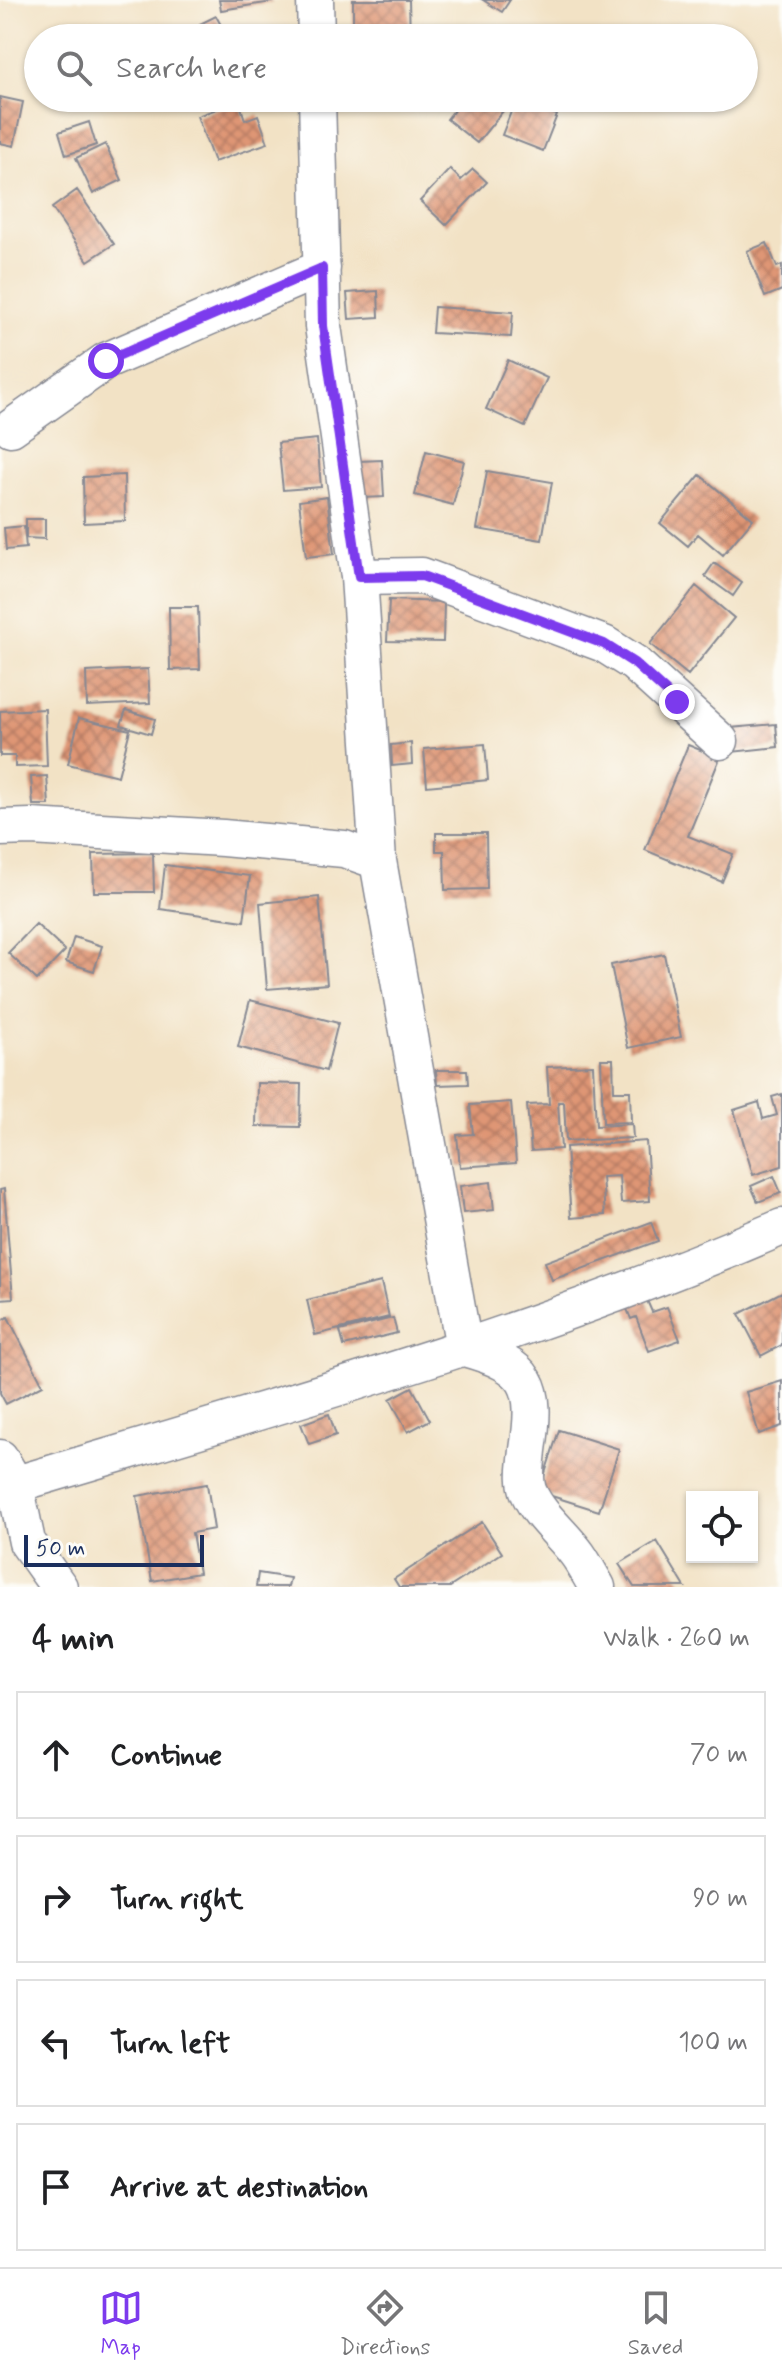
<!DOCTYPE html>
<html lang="en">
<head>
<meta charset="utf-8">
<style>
	body { margin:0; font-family:Mynerve,sans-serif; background:#f6f6f6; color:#202124 }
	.controls { position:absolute; right:24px; bottom:24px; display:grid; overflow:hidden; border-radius:0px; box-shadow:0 2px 6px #0004 }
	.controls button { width:72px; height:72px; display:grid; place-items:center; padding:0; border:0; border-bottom:2px solid #e0e0e0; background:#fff; color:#202124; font:40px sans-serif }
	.scale { position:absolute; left:24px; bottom:20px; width:180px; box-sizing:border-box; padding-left:8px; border:4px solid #1b2f5e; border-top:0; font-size:22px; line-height:28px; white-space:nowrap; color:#1b2f5e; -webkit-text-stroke:6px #fdfcf7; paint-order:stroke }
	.stop { position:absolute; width:24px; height:24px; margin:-18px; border:6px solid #7c3aed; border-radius:50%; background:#fff }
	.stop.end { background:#7c3aed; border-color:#fff; box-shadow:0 2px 8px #0008 }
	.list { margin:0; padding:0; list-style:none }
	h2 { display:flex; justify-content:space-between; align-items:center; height:104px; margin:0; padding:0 32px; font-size:34px }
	h2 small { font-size:26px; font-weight:400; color:#757577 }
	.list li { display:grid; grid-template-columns:52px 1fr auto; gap:24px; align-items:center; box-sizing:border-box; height:128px; margin:0 16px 16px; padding:0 16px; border:2px solid #e0e0e0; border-radius:0px }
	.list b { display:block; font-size:30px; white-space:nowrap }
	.list em { font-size:26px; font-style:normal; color:#757577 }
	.icon { flex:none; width:44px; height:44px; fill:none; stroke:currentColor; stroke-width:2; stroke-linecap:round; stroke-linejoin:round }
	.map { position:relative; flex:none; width:782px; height:1587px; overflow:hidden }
	.search { position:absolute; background:#fff; box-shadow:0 2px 6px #0004; left:24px; right:24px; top:24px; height:88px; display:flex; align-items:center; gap:20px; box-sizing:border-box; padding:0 28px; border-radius:44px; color:#757577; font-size:30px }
	.sheet { height:680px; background:#fff }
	nav { display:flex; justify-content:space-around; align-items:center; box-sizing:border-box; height:112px; border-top:2px solid #e0e0e0; background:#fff; font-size:22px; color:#757577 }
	nav a { display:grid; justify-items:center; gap:4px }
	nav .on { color:#7c3aed }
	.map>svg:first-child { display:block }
	.building { fill:url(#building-cross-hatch) }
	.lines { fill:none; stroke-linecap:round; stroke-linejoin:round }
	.minor-casing { stroke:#868892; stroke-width:39 }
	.minor { stroke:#fff; stroke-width:36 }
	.route { stroke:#7c3aed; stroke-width:10 }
</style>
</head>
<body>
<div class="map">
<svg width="782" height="1587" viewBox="0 0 782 1587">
	<defs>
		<pattern id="building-cross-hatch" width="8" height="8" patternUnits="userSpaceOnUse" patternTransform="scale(2)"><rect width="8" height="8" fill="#df9675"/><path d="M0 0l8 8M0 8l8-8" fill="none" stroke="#b47b63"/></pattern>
	</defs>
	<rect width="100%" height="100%" fill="#fdfcf7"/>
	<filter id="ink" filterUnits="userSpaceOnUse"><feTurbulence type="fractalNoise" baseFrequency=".0125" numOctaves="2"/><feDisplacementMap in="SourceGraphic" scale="16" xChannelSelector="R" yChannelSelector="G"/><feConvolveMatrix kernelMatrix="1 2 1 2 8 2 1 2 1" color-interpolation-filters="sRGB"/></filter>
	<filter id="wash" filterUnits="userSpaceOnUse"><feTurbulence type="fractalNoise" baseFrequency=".006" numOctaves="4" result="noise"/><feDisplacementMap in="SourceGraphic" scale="32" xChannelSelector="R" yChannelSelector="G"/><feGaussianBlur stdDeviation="1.8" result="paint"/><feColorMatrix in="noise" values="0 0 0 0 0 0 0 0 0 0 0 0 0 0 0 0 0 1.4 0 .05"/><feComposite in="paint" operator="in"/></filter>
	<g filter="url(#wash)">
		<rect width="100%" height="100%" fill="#f2e2c5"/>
		<g id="blocks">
			<path class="building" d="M219 0H271L272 2 221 10Z
				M353 0H409L410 38H353Z
				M483 0H510L502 12Z
				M216 16 228 38H207L200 24Z
				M0 97 23 102 14 146 0 143Z
				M245 98H277V107H245Z
				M464 98H508L511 101 477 143 447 119Z
				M516 99 557 115 543 151 502 135Z
				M239 101 245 120 258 115 268 143 214 162 197 116Z
				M89 122 96 145 66 155 59 132Z
				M105 144 122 180 93 194 76 158Z
				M450 169 461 180 473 169 487 182 446 225 420 201Z
				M77 190 114 244 88 261 52 208Z
				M767 243 777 267 782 265V290L765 297 747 251Z
				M378 291 379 317 349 319 347 293Z
				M434 307 513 312 511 337 432 333Z
				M508 360 547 378 525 427 486 409Z
				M317 439 321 487 283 490 278 443Z
				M426 451 464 461 453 505 415 495Z
				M382 460 384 497 362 498 359 461Z
				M487 471 552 482 542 540 477 529Z
				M124 475 125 521 84 523 83 477Z
				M700 475 753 519 723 555 698 534 688 546 660 523Z
				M327 497 334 554 306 557 299 501Z
				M26 519H45V539L26 538Z
				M24 526 26 548 6 550 4 528Z
				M714 563 742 583 733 596 705 576Z
				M696 586 734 618 688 675 650 644Z
				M389 600 444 602 443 642 387 641Z
				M169 607H198L200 669 170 670Z
				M148 669 150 703 87 706 86 672Z
				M45 709 47 766 15 767V756H0V711Z
				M126 710 155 719 151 734 121 725Z
				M79 718 130 730 118 776 68 764Z
				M776 724 778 747 732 752 730 728Z
				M411 743 412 764 392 766 391 745Z
				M485 744 488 780 427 786 424 749Z
				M688 745 720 758 688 836 733 854 722 882 645 850Z
				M47 776 49 805H33L31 777Z
				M436 833H486L487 889 445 890 444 851H436Z
				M153 853 154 892H94L93 854Z
				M165 865 250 876 244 921 160 909Z
				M319 897 327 984 267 989 260 903Z
				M36 924 65 951 37 980 8 953Z
				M74 937 102 946 94 971 66 962Z
				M664 954 681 1037 628 1048 611 965Z
				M250 1000 338 1023 326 1071 238 1047Z
				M601 1059H613L614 1091H630L631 1122 603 1123Z
				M593 1065 596 1126 632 1124 633 1138 566 1141 564 1102H558L561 1149 531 1151 527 1105 549 1104 547 1067Z
				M436 1070H467L468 1084 437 1085Z
				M257 1083 301 1084 300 1127 256 1126Z
				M782 1094V1166L753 1175 734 1110 759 1102 763 1119 777 1115 772 1097Z
				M511 1102 516 1163 460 1167 457 1135 473 1134 470 1105Z
				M646 1141 650 1201 621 1203 619 1176 602 1177 605 1215 571 1218 566 1147Z
				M774 1176 781 1193 758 1202 751 1186Z
				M491 1182 494 1210 463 1213 460 1186Z
				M4 1189 13 1298 0 1299V1190Z
				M651 1222 658 1241 552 1280 545 1262Z
				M381 1282 389 1317 315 1335 307 1300Z
				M782 1292V1345L761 1356 739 1314Z
				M645 1296 652 1312 667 1307 680 1340 649 1351 636 1317 631 1319 625 1304Z
				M8 1317 43 1385 6 1404 0 1393V1321Z
				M393 1318 397 1333 344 1346 340 1331Z
				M782 1381V1426L759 1434 746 1392Z
				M412 1387 430 1420 408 1432 390 1399Z
				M329 1414 336 1435 309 1444 301 1424Z
				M559 1430 619 1449 599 1511 539 1492Z
				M207 1484 214 1529 192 1533 199 1573 152 1581 137 1496Z
				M482 1522 502 1553 450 1587H399L394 1579Z
				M657 1541 685 1587H634L619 1564Z
				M258 1573 290 1578 288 1587H256Z"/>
		</g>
	</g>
	<g filter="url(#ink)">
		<use href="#blocks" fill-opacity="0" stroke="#868892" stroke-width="2"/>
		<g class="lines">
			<g class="minor-casing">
				<path id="minor" d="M315 0 316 38
					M317 98 323 326 359 577 378 861 464 1348C530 1366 538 1384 528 1450 527 1464 523 1479 529 1493 540 1517 563 1534 578 1555 585 1565 591 1577 597 1587
					M11 428 106 361 322 268
					M359 577 422 576 604 644 634 663 720 741
					M0 828 31 827 223 838 344 849 378 861
					M0 1458 15 1484 27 1542 59 1587
					M0 1489C263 1410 530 1337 782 1227"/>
			</g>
			<use href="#minor" class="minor"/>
		</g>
	</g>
	<g class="lines" filter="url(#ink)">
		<path class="route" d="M106 361 322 268 323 326 359 577 422 576 604 644 634 663 677 702"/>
	</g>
</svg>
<div class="controls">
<button><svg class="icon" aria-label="locate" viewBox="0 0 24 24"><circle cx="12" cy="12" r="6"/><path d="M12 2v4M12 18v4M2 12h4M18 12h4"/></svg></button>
</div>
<div class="scale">50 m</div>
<div class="stop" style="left:106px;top:361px"></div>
<div class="stop end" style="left:677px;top:702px"></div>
<div class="search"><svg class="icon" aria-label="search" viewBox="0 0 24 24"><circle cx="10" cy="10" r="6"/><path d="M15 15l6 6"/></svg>Search here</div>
</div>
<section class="sheet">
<h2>4 min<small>Walk · 260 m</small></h2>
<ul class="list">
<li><svg class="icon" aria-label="ahead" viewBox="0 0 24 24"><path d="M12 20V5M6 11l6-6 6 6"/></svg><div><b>Continue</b></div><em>70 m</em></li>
<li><svg class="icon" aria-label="right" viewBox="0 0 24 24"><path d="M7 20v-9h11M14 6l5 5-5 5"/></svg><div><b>Turn right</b></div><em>90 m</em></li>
<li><svg class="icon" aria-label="left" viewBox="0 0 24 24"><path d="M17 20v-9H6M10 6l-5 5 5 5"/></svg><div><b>Turn left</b></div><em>100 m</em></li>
<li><svg class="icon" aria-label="arrive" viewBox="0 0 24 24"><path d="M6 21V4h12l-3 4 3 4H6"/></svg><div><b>Arrive at destination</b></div></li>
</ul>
</section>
<nav>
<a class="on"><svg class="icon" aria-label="map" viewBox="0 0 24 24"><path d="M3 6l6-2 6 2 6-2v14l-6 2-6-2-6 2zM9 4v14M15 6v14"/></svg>Map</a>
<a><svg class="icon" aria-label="directions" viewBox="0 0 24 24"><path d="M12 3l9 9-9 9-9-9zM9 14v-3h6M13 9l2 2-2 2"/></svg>Directions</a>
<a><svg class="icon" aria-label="saved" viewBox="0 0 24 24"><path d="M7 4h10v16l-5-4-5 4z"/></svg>Saved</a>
</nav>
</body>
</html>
